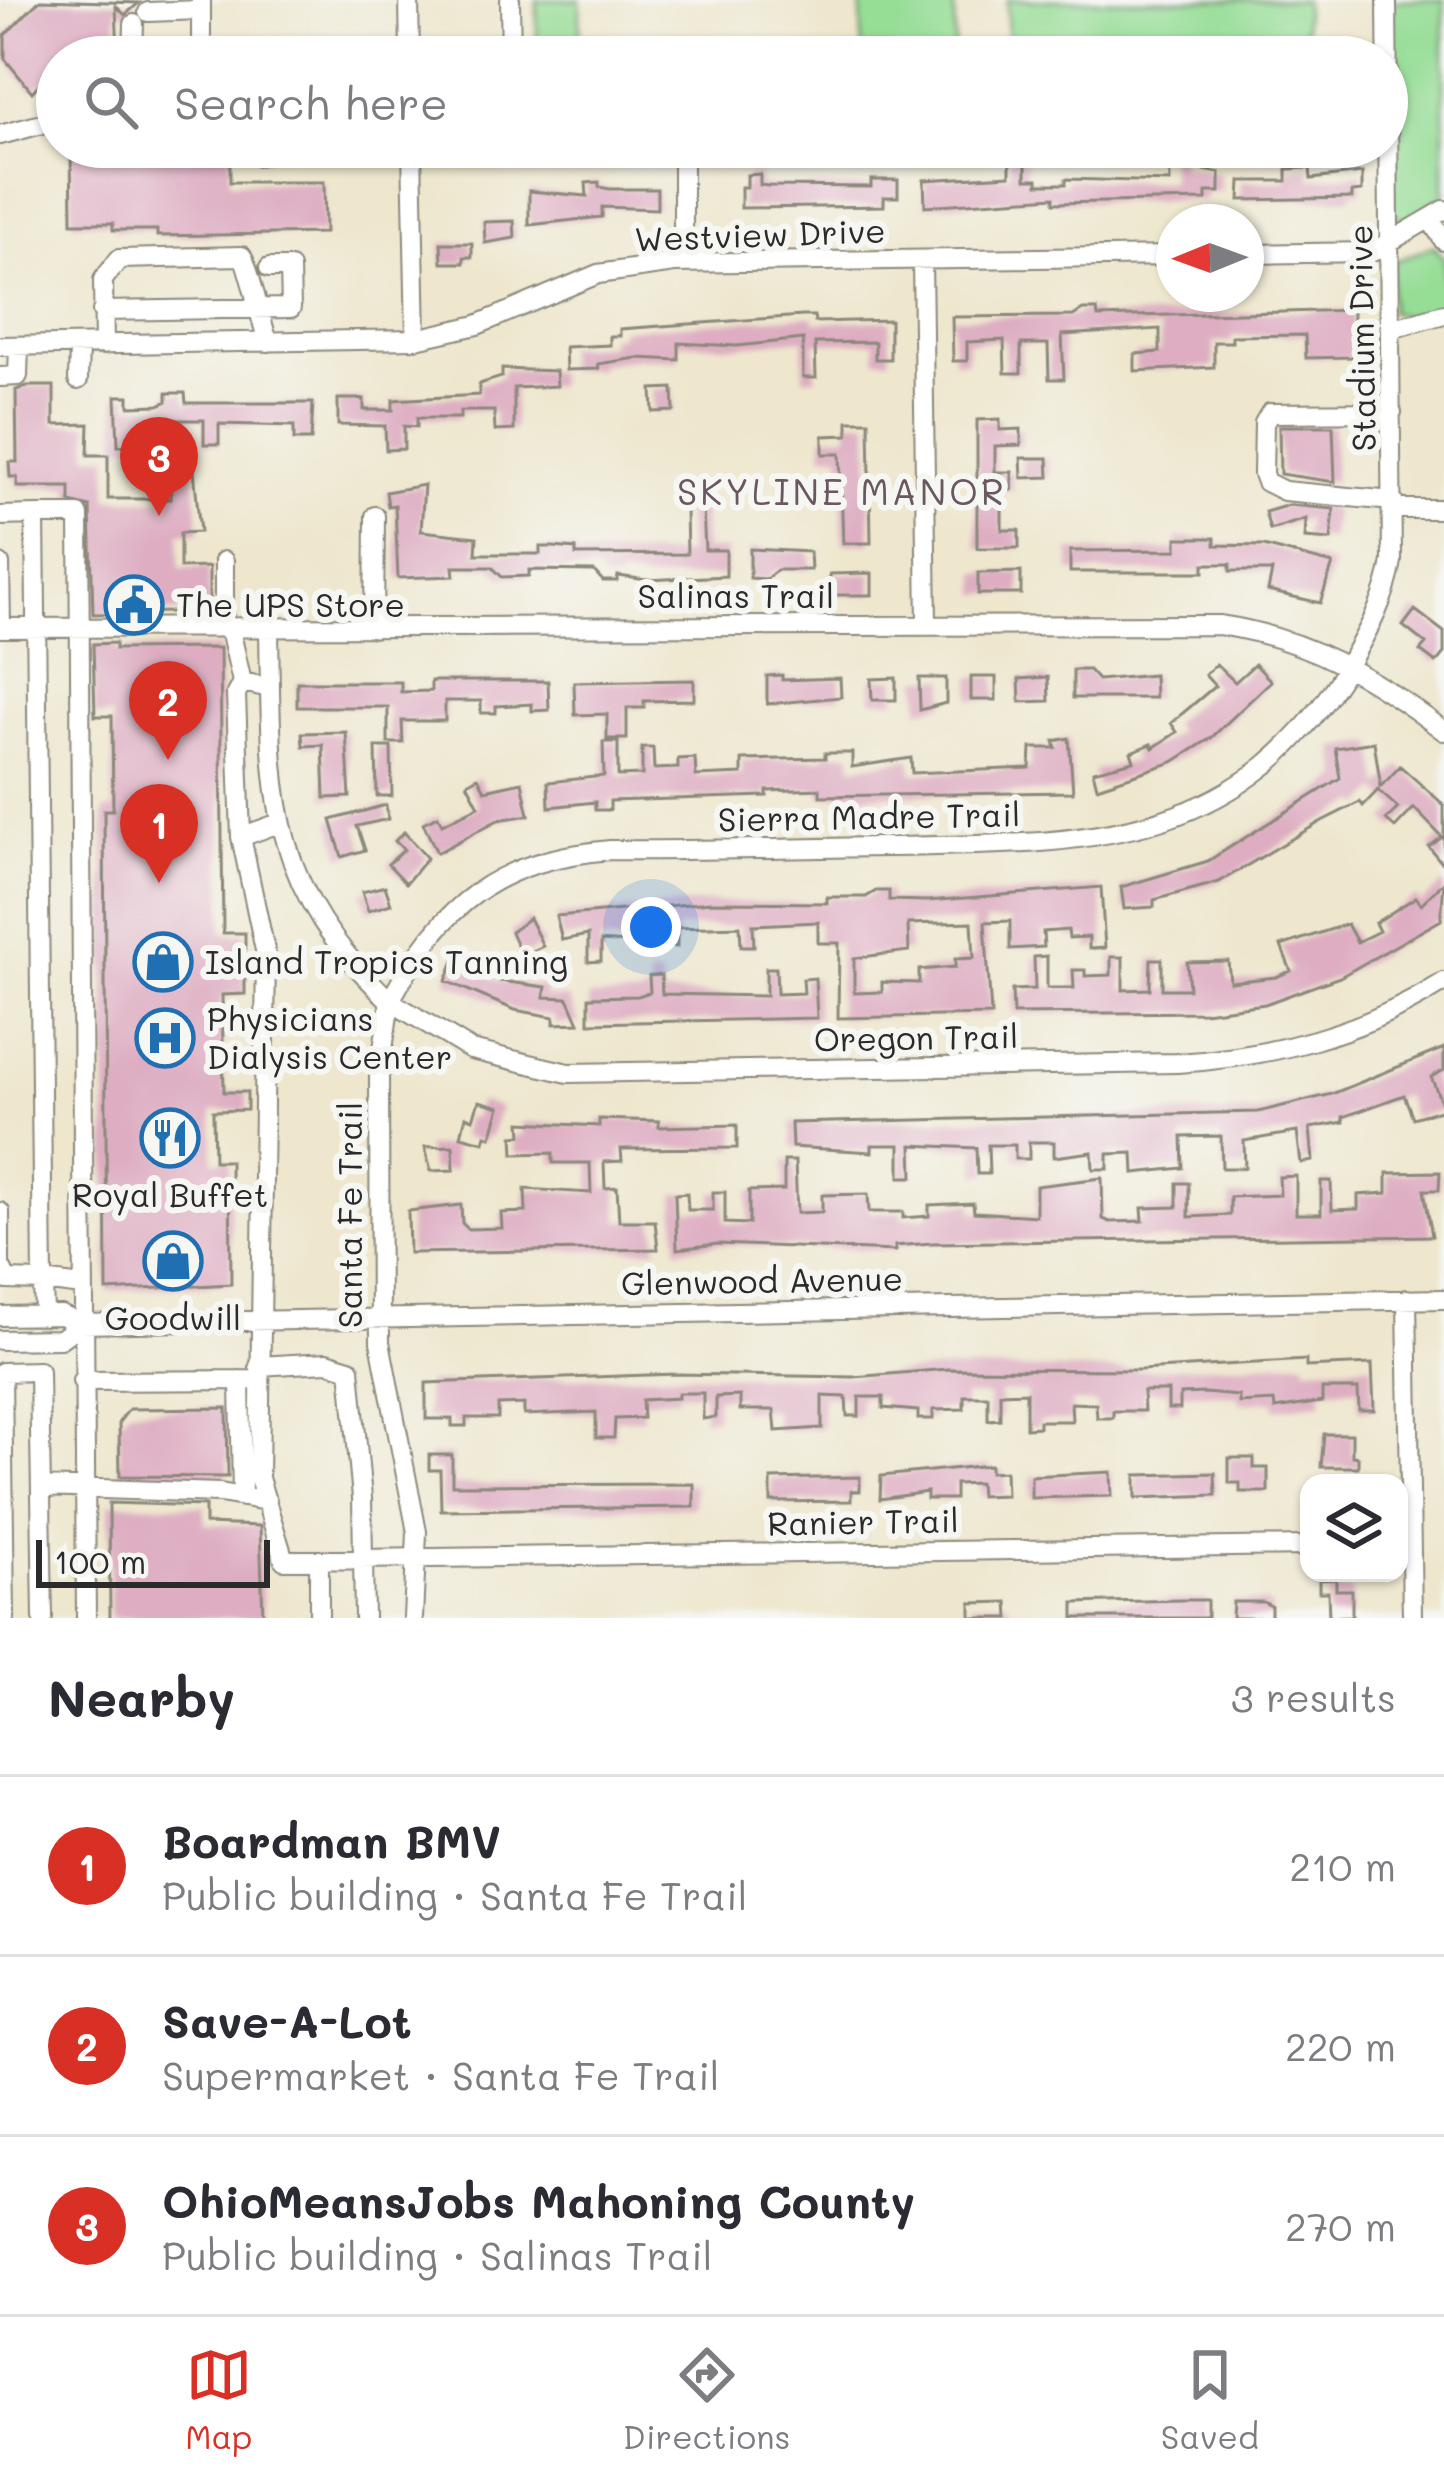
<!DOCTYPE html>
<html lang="en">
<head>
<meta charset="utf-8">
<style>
	body { margin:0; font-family:Mali,sans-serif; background:#f2f2f3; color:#2b2b33 }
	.controls { position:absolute; right:36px; bottom:36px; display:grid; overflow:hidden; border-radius:24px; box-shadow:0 3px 9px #0004 }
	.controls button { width:108px; height:108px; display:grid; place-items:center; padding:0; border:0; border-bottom:3px solid #e1e1e2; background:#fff; color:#2b2b33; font:60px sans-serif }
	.compass { position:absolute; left:1156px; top:204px; width:108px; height:108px; border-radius:50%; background:#fff; box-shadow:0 3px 9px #0004; rotate:269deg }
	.scale { position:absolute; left:36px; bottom:30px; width:234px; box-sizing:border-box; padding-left:12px; border:6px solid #2b2b2b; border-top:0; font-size:33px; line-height:42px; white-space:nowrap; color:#2b2b2b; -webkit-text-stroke:9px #f6f6f2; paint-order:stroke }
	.you { position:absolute; left:651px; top:927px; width:42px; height:42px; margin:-30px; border:9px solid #fff; border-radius:50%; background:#1a73e8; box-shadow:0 0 0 18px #1a73e833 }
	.badge { display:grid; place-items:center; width:78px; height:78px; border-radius:50%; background:#d93025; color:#fff; font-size:39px; font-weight:700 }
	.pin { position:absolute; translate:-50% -99px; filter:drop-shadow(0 3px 6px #0008) }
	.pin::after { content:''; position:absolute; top:63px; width:42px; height:36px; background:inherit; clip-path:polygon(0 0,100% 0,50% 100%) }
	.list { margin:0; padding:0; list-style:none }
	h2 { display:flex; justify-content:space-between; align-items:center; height:156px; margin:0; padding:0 48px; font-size:51px }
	h2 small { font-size:39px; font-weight:400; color:#7c7c81 }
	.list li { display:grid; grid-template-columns:78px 1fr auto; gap:36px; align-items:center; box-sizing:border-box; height:180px; padding:0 48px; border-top:3px solid #e1e1e2 }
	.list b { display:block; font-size:45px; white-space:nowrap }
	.list p { margin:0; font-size:39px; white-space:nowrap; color:#7c7c81 }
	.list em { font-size:39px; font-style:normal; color:#7c7c81 }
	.icon { flex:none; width:66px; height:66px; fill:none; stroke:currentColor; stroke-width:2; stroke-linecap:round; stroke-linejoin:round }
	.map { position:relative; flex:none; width:1444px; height:1618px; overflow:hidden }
	.search { position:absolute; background:#fff; box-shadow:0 3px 9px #0004; left:36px; right:36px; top:36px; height:132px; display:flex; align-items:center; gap:30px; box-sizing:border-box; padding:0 42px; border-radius:66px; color:#7c7c81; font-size:45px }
	.sheet { height:696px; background:#fff }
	nav { display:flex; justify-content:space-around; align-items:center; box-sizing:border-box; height:168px; border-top:3px solid #e1e1e2; background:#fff; font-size:33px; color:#7c7c81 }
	nav a { display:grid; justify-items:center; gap:6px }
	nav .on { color:#d93025 }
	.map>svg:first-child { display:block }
	.green { fill:#96dd96; stroke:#608460; stroke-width:3 }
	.building { fill:#deadc2; fill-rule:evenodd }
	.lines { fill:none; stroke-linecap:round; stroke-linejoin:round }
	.minor-casing { stroke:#8c897c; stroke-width:22 }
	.minor { stroke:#fff; stroke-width:18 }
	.labels { text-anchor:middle; stroke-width:12; stroke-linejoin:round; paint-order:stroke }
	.street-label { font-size:33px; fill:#2b2b2b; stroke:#f6f6f2 }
	.poi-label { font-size:33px; fill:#2b2b2b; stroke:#f6f6f2; text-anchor:start }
	.neighbourhood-label { font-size:36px; letter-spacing:3px; fill:#6a5860; stroke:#f6f6f2 }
</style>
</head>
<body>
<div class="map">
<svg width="1444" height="1618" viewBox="0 0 1444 1618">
	<rect width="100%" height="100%" fill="#f6f6f2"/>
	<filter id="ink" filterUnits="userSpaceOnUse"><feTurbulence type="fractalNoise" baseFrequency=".00833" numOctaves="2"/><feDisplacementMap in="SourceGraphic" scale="24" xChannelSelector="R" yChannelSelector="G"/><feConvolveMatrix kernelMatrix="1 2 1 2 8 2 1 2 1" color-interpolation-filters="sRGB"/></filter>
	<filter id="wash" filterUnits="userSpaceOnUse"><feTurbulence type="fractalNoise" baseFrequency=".004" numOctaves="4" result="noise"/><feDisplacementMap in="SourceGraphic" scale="48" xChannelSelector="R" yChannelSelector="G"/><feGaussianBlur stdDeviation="2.7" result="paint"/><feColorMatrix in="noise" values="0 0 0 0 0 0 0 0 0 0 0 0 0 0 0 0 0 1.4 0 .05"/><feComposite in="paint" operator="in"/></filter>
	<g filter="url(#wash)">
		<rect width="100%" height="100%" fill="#eee7ce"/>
		<path class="green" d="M537 0H580V57H537Z
			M861 0H954L955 57H862Z
			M1007 0H1304L1305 57H1008Z
			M1387 0H1444V195L1410 220 1391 216Z
			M1433 246 1444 258V307L1404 316 1390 312 1391 263Z"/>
		<g id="blocks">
			<path class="building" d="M40 0 139 3 125 15 116 6 118 54 57 57V99L41 82 32 92 5 59V35Z
				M71 147H230V182H324L325 233 157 236V230H113V223H72Z
				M1169 147H1182V166L1220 173V192H1206V200L1054 203V197L925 206 924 180 1010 175V155H1026V179H1038V184H1066V179L1170 182Z
				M1310 168 1311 179 1362 173V191L1352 192V198L1240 200 1241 181H1287V169Z
				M760 174V185L768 186 871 187V180H898V197H884V206L741 208V187H747V175Z
				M599 182V187L610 189H657V209L602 207V217L529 225V191L587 196 586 183Z
				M514 221 515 238 485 243 484 222Z
				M441 243H472V257H464V263H442Z
				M1083 310H1097L1098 317 1353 310V357L1306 358 1305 335 1232 336V342H1214V367L1135 371V354L1160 352V329L1062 335 1064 379H1049L1048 344H1021V373H1005L1004 340 967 342V361H953L952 317 1073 316Z
				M803 316H814L815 322 890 320V359H875V342L815 343 816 378H803V339L737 346 679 343V360L637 358 598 364 599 369 566 370 565 347 610 345V336H620V329Z
				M502 369 556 371 557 386 514 388V430L495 431 494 411H460V418H417V427L404 426V449L386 450 385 426 338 425V399H364V410H393V400L479 395V384L502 377Z
				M27 386H54V425L89 424 88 455H108V499H171V460H193L200 532 180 533V568L209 567V611L93 614 90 507 70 502V487H17V477H10L9 462H17L16 390Z
				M673 388 674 411 653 412 652 389Z
				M167 393H185L186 403H313L311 440H294V426L219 424V444H204V420H178L174 439 159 440V430L133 431 134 445 118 446 116 396H129V406L159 405 167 401Z
				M1000 419V430L1021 429V445L995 446V472H1012V490H1002V530H1019V548H977V420Z
				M848 421H869L871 543H843L840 454H823V436L848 435Z
				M1279 426H1333L1335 482 1280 474Z
				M1021 458H1048L1049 477 1022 478Z
				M424 485 421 531 477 537 476 554H540V547H553L576 549V555L687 554 686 509 703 508 705 550H726V576L647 580 618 576 617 581H603L594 571 529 570V576L502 577 492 567H453L454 576 398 578 395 505 388 506 386 492Z
				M1289 505 1334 509 1331 540 1305 538 1306 519 1270 530 1265 512Z
				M1177 538H1215V545L1264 546 1333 564 1320 603 1268 591 1272 571H1230V564H1204V572H1070V551L1177 550Z
				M750 549 810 552 811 570H777L766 579 750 578Z
				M1021 572V594H978V573Z
				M872 573V595H830V574Z
				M1415 610 1444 632V653L1436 663 1420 651 1426 644 1403 626Z
				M115 643V649L220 648 223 933H245V994L222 995 224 1092H247V1110L213 1111 214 1161H230L231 1284 107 1291 104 810H113L112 716H95L93 644Z
				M1216 664 1235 682 1255 664 1271 681 1211 738 1173 762 1097 787 1093 771 1134 761 1131 752 1151 744 1153 748 1177 732 1171 723 1215 686 1205 675Z
				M1073 670H1089L1098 680 1154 675 1155 698H1073Z
				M782 675V680L840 678 841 697 767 704V676Z
				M971 677H996V700H971Z
				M1048 677 1049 701 1020 702 1019 679Z
				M896 678V700H872L871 679Z
				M919 678H946V703L920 710Z
				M694 680V700L644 701V708H627V739H607V714L575 715 574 682Z
				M431 681H548L549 710 532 711V704L496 706V713H481V701H445V721H402L403 743H388V707H297V682H401V692L431 691Z
				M346 732 350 797 325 798 323 745 303 746 302 733Z
				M1069 738 1073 792 820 796V789L767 791V796L610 801V810H595V802L549 807 548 782 604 776 603 742H618V776L642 775V748H653L654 769 678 768V759L695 758 696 776 742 774V760L825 758V753H852V767L911 758 912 773 1030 768 1031 748H1056L1054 741Z
				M1374 742 1381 787 1400 766 1444 805V866L1429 847 1442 837 1414 808 1395 828 1386 820 1398 808 1378 790 1363 806 1360 802 1322 821 1219 882 1154 900V907L1124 909 1121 887 1208 861 1340 778 1335 748Z
				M376 747H391L392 796H377Z
				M478 777 485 790 522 782 529 815 498 820 437 853 423 823 438 816 442 824 479 806 467 783Z
				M386 805 388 819 357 826 365 850 342 857 331 820Z
				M404 832 427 858 406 883 388 864 404 850 395 841Z
				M1444 882 1441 920 1340 977 1265 1004 1204 1012 1013 1014 1012 990 1035 989 1034 957 1047 956V988H1074L1073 970H1085V976L1111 975V957H1123V990L1150 989 1151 959H1162V989H1189L1187 962 1228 961 1230 982 1276 977 1291 971 1281 946 1347 924 1357 942 1379 931 1375 923 1416 897 1421 904Z
				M385 886 391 904 368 911 362 892Z
				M1101 887 1105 948 1089 949V937L1069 938 1068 930 1043 932 1044 947 1010 949V921L985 922 991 1015 838 1018 839 943H818V922L753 925 754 946H741L740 926 677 928V947L601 941V961L588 962V935L562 940 556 916 711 902 827 903V897H866L876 891H889V900L927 901ZM972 922 974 958 955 959V967L919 970V983L882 982V992L854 993V958L909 951 908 924Z
				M529 918 543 946 522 956 511 932Z
				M456 956 476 964 473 971 500 981 546 987 544 997 568 998 579 1023 554 1024V1017L515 1010 446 981Z
				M766 968H776L777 994 804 993 803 979 815 978 817 1018 589 1023V997L638 996 650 992 649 976 661 975 662 994 766 996Z
				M1444 1048V1070L1431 1077 1444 1109 1413 1118 1404 1095 1343 1117 1344 1122 1310 1128 1313 1161 1301 1163 1297 1132 1244 1141 1245 1168H1222L1221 1136 1182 1137 1183 1168 1134 1173 1133 1153 1108 1154V1169H1093L1092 1152 1054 1157V1142H1029V1159H1015V1145H988L989 1174H977L976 1148 912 1145 913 1177H900V1145H872V1152L792 1147 791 1123 1258 1112 1332 1094Z
				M479 1101 500 1107 491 1137 486 1135 484 1142 461 1136 466 1116 473 1119Z
				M599 1119 659 1121V1127L737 1125V1148L621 1149 622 1161 604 1162 605 1188 617 1187 619 1221H655L658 1249 409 1253 408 1211 461 1205 462 1223 468 1229 502 1228 501 1213 526 1212 525 1189 591 1193 590 1163H553V1153L514 1154 513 1136 522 1135 521 1122 599 1126Z
				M453 1146 454 1170 431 1171 425 1147Z
				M784 1161H795L797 1213 822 1212V1195L868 1194 869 1212H903V1218L929 1216V1205L973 1203 974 1212 1036 1216V1186L1102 1178 1103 1219 1110 1222 1143 1221 1142 1208 1177 1207V1183H1189V1217L1230 1215V1197L1280 1195 1279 1177 1296 1176V1214H1321V1181H1331L1332 1210 1358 1209V1195L1387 1193V1173L1440 1172 1439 1190H1424L1432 1236 932 1243 895 1246V1251L717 1244 677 1249 675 1194 687 1193 688 1210H713V1192H725V1223L749 1224V1191L784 1190Z
				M1306 1360V1367L1372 1364 1374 1410H1359L1358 1389H1322V1402L1275 1409 1274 1401 1239 1403V1396L1205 1393 1180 1394V1409H1168V1391H1143L1144 1411H1113V1418H1097L1096 1404 1071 1403 1072 1421H1039V1427L1026 1428V1392L1000 1393V1419L988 1420V1396H964V1409L933 1410V1419H918V1411L883 1408V1397H859V1416H847L846 1397 822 1396V1428L776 1431 774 1410H740V1396L716 1397V1417L703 1419V1393H678V1398L642 1400 643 1418 615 1419 614 1438H596V1412L524 1415V1404L498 1405V1418H466V1426H452V1419H426V1383L676 1374 854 1377 948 1369 1140 1370Z
				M227 1408 228 1477 120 1476 119 1422 129 1409Z
				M1324 1434H1352V1456L1358 1457V1467H1321Z
				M429 1455H452V1485L694 1484V1507L441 1510 440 1470H429Z
				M1229 1458H1254V1468H1268V1492H1240V1483H1229Z
				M990 1465V1472L1005 1471 1006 1495 980 1496 979 1483 955 1484V1499H927V1492L880 1499 881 1476Z
				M1111 1472 1112 1496 1031 1498V1476Z
				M1215 1473 1216 1495 1136 1498V1475Z
				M860 1477V1491H851V1501L771 1502V1479Z
				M109 1503 205 1506V1524L260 1526 263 1618H110Z
				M1336 1579V1590H1352V1616L1329 1617 1328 1592H1319V1580Z
				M1180 1600H1207V1618H1074V1603Z
				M1008 1602 1009 1618H971V1603Z
				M1233 1602H1263L1271 1606V1618H1232Z"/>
		</g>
	</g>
	<g filter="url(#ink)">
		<use href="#blocks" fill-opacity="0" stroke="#8c897c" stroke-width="3"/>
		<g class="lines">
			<g class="minor-casing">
				<path id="minor" d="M201 0V57
					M409 0 410 56
					M510 0 511 57
					M1387 0 1392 561C1386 599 1369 629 1350 662 1242 852 1076 843 885 847 793 848 702 851 610 850 496 860 443 903 390 1001L471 1050 568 1073 1177 1063C1273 1057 1362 1034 1444 982
					M148 12 201 10
					M133 57 134 24
					M0 135 57 120
					M412 147 416 339
					M258 156 313 147
					M1430 219 1444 241
					M1246 254 1372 252 1444 210
					M922 260 927 624
					M683 263V147
					M102 311 291 308 290 268H269
					M1391 329 1444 314
					M104 345 103 280 119 259 242 256C247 261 263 327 268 342
					M0 346 416 339 477 325 598 274 674 263 1174 256
					M0 377 18 376 19 346
					M78 380 79 345
					M1392 412 1270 413 1264 423 1263 474 1266 482 1284 491 1393 501
					M1393 509H1444
					M0 516 35 515
					M0 564 1 628
					M0 628 1219 625C1308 638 1373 677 1444 731
					M374 628 375 516
					M224 629V561
					M230 629 242 682 270 688
					M269 629C272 792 264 881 390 1001L379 1077 380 1342 417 1532 413 1618
					M279 823 241 837 266 955 259 1478 284 1560 1309 1546
					M241 837 236 694 242 682
					M0 1212V1265L7 1280 43 1281 44 1316
					M82 1286 43 1281 35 515H79L86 1618
					M1407 1299 1412 1618
					M0 1316 61 1315 81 1324 1444 1299
					M0 1340 60 1339 81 1324
					M259 1366 327 1362 350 1369 362 1498 364 1618
					M240 1380 242 1497
					M82 1381 259 1380
					M41 1487 220 1493 267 1501
					M319 1562V1618
					M5 1618 2 1372 39 1371 43 1618"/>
			</g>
			<use href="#minor" class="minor"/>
		</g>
	</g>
	<defs>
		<g id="civic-ring" transform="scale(3)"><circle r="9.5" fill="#f6f6f2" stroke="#1f6fb2" stroke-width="1.5"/><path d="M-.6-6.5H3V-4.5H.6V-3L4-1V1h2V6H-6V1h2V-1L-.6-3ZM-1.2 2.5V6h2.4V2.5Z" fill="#1f6fb2"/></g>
		<g id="shop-ring" transform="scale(3)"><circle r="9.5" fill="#f6f6f2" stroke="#1f6fb2" stroke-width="1.5"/><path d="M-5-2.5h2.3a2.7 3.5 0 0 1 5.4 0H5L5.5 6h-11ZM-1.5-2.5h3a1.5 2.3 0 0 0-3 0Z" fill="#1f6fb2"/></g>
		<g id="hospital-ring" transform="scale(3)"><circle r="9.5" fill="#f6f6f2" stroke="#1f6fb2" stroke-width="1.5"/><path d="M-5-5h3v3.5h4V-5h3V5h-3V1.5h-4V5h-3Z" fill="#1f6fb2"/></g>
		<g id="restaurant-ring" transform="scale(3)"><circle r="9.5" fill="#f6f6f2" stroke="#1f6fb2" stroke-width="1.5"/><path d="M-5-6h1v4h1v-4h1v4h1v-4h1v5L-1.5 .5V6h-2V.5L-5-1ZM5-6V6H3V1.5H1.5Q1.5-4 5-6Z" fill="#1f6fb2"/></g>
	</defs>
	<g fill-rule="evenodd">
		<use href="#civic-ring" x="134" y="605"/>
		<use href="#shop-ring" x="163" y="962"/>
		<use href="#hospital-ring" x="165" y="1038"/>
		<use href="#restaurant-ring" x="170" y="1138"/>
		<use href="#shop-ring" x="173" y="1261"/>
	</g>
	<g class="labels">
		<g class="street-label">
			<text transform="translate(760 235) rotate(-2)" y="12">Westview Drive</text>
			<text transform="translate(1362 338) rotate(-91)" y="12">Stadium Drive</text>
			<text x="736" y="608">Salinas Trail</text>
			<text transform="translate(869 817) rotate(-1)" y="12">Sierra Madre Trail</text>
			<text transform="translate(916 1038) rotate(-1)" y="12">Oregon Trail</text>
			<text transform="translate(350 1215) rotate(-90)" y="12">Santa Fe Trail</text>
			<text transform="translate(762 1281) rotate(-1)" y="12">Glenwood Avenue</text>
			<text transform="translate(863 1522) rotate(-1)" y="12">Ranier Trail</text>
		</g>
		<g class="poi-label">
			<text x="176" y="617">The UPS Store</text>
			<text x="205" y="974">Island Tropics Tanning</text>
			<text x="207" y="1031">Physicians<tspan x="207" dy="38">Dialysis Center</tspan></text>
			<text x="170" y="1207" text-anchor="middle">Royal Buffet</text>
			<text x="173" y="1330" text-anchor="middle">Goodwill</text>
		</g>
		<g class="neighbourhood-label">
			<text x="842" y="505">SKYLINE MANOR</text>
		</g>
	</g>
</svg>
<div class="controls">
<button><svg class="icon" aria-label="layers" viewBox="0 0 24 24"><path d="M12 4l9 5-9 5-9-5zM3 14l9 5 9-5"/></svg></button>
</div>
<svg class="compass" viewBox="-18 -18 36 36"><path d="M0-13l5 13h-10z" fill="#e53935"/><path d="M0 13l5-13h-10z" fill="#7c7c81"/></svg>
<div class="scale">100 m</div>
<div class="you"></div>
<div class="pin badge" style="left:159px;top:883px">1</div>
<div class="pin badge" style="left:168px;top:760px">2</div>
<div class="pin badge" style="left:159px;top:516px">3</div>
<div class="search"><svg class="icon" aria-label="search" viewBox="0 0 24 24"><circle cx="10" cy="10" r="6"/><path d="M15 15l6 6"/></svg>Search here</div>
</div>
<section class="sheet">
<h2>Nearby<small>3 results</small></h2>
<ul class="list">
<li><span class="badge">1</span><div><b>Boardman BMV</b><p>Public building · Santa Fe Trail</p></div><em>210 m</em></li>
<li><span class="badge">2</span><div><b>Save-A-Lot</b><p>Supermarket · Santa Fe Trail</p></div><em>220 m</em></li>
<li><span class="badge">3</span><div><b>OhioMeansJobs Mahoning County</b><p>Public building · Salinas Trail</p></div><em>270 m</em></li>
</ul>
</section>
<nav>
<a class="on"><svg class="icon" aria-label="map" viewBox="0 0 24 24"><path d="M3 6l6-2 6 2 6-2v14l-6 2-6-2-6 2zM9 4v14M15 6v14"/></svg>Map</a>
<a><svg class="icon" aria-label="directions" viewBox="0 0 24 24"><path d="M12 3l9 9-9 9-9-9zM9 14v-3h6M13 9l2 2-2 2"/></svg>Directions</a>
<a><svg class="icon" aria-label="saved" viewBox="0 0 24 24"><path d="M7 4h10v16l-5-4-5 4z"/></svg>Saved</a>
</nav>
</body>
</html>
